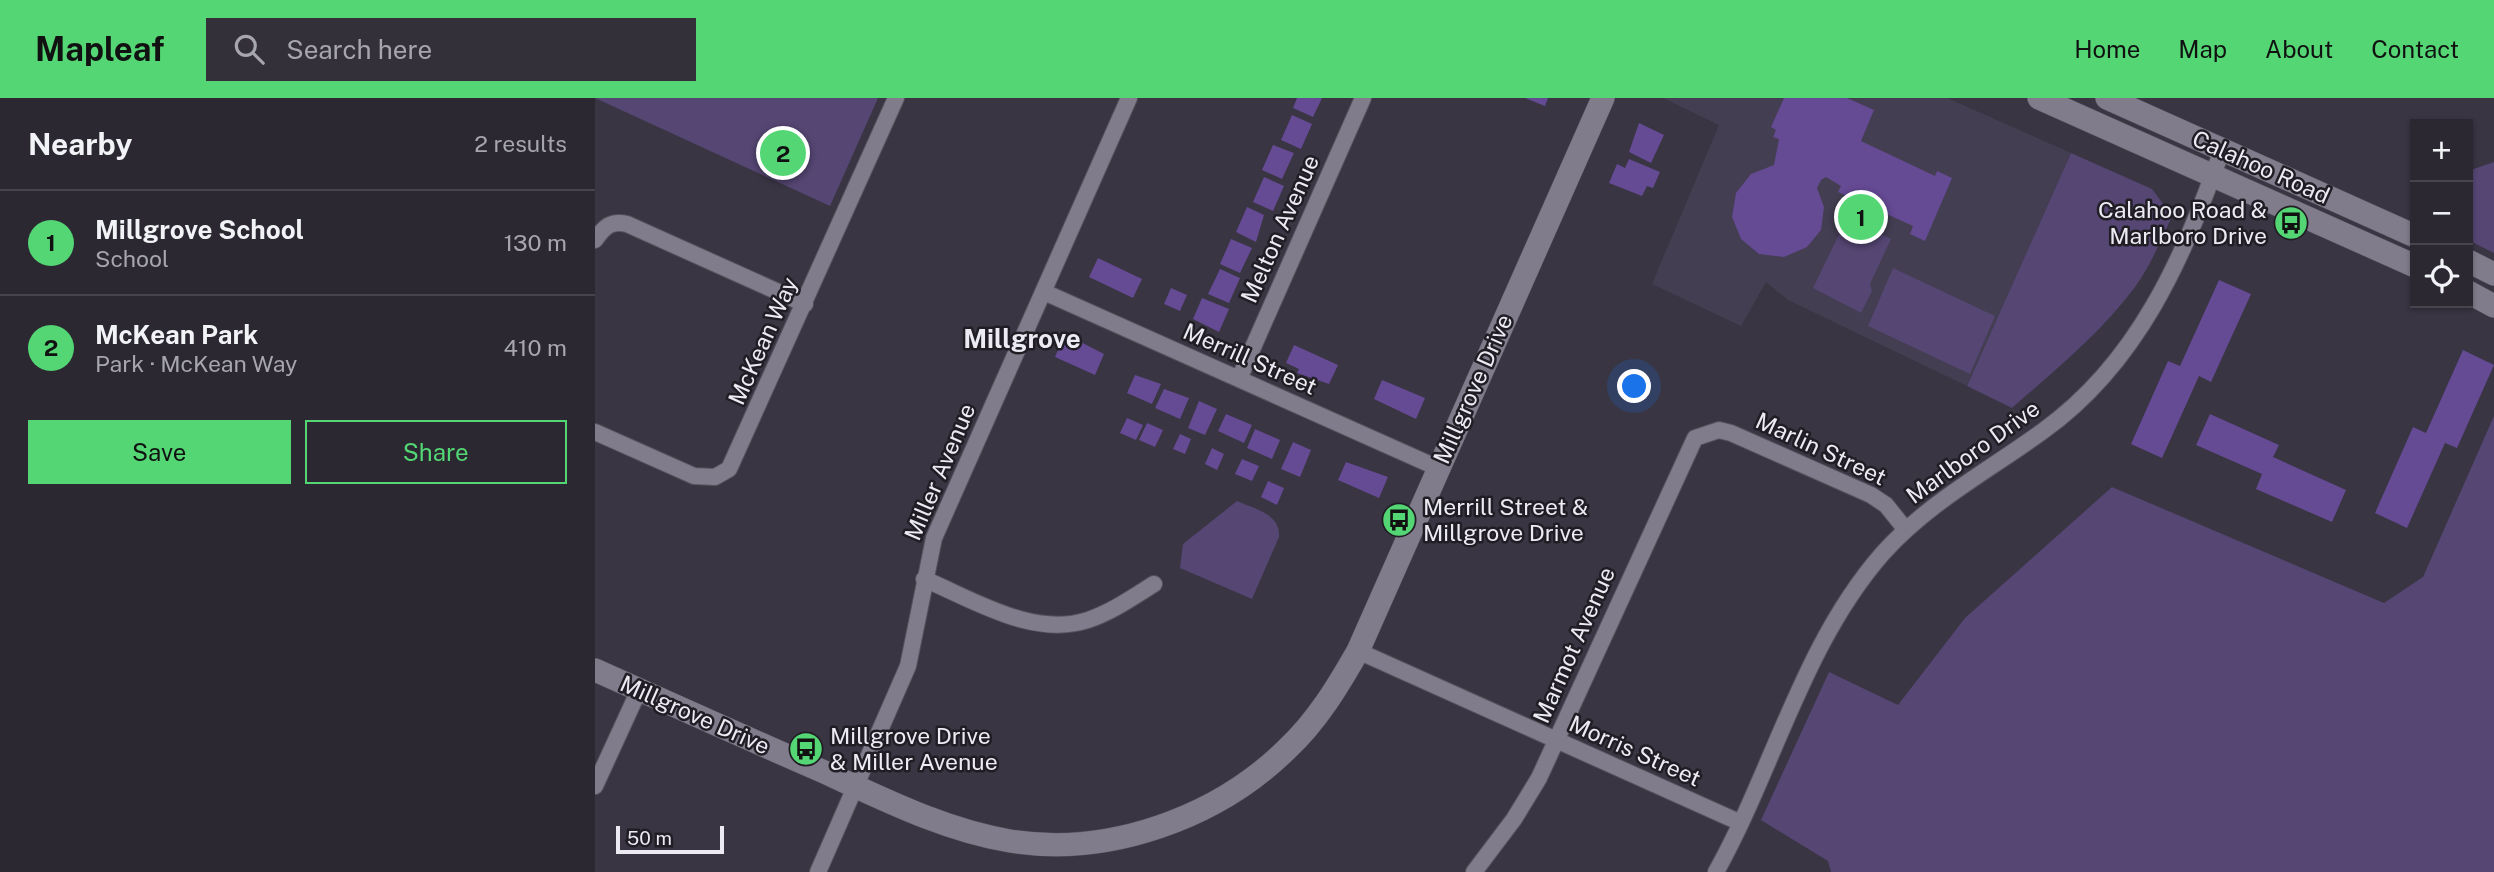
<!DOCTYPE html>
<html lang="en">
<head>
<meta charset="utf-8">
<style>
	body { margin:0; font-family:"Public Sans",sans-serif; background:#33303a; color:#f1f3f6 }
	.controls { position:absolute; right:21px; top:21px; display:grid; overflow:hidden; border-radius:0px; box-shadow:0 2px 5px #0004 }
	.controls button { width:63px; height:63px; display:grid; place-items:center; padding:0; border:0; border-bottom:2px solid #47444d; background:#2b2832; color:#f1f3f6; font:35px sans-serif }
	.scale { position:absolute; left:21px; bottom:18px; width:108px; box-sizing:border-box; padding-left:7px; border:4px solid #eceaf3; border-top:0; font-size:19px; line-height:24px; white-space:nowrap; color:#eceaf3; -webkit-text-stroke:5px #201e24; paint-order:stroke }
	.you { position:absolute; left:1040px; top:289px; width:24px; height:24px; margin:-18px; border:5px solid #fff; border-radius:50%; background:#1a73e8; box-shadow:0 0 0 10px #1a73e833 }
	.badge { display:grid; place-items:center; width:46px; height:46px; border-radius:50%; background:#53d673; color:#111; font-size:23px; font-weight:700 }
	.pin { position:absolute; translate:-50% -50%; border:4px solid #fff; box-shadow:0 2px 7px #0006 }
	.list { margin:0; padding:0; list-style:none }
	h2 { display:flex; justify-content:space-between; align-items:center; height:91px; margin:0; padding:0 28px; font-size:30px }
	h2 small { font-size:23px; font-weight:400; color:#a6a6ac }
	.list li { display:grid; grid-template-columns:46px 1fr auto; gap:21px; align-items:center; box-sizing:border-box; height:105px; padding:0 28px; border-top:2px solid #47444d }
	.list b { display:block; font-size:26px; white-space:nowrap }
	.list p { margin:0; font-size:23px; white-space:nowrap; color:#a6a6ac }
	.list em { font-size:23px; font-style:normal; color:#a6a6ac }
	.actions { display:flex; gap:14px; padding:21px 28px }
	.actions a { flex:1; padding:16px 0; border:2px solid #53d673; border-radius:0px; text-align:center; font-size:24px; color:#53d673 }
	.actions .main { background:#53d673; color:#111 }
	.icon { flex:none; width:38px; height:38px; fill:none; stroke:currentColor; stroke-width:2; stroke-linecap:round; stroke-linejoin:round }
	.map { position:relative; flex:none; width:1899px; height:774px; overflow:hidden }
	header { display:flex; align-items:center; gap:42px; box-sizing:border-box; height:98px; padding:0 35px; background:#53d673; color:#111 }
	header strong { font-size:33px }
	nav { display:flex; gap:38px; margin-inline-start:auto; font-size:24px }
	.search { width:490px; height:63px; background:#33303a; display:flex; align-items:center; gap:18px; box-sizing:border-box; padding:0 24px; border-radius:0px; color:#a6a6ac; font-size:26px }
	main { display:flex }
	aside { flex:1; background:#2b2832 }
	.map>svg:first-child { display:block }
	.built { fill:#433e51 }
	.green { fill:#554673 }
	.building { fill:#654a94 }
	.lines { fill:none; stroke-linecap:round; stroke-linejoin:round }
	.street-casing { stroke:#56525e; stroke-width:18 }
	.secondary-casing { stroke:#56525e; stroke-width:24 }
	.street { stroke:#807c8b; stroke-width:16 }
	.secondary { stroke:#807c8b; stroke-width:23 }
	.labels { text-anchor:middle; stroke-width:5; stroke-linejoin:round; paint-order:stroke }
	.street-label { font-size:23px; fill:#eceaf3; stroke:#201e24 }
	.poi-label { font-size:23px; fill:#eceaf3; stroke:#201e24; text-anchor:start }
	.quarter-label { font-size:26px; font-weight:bold; fill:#eceaf3; stroke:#201e24 }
</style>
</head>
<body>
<header>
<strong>Mapleaf</strong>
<div class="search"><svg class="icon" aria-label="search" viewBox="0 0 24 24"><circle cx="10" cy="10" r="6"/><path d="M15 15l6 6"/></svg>Search here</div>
<nav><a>Home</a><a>Map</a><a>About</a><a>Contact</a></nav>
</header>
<main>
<aside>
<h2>Nearby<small>2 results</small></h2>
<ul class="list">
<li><span class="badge">1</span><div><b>Millgrove School</b><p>School</p></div><em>130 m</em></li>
<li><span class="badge">2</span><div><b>McKean Park</b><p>Park · McKean Way</p></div><em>410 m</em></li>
</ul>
<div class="actions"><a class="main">Save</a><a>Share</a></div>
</aside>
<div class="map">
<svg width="1899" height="774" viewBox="0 0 1899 774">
	<rect width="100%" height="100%" fill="#393543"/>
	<path class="built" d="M1068 0H1352L1476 55 1372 288 1193 202 1171 184 1146 228 1057 186 1124 27Z"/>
	<path class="green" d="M0 0H283L235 108Z
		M1476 55 1557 91 1577 118C1566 142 1556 167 1540 189 1506 235 1460 272 1417 310L1372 288Z
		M1899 64V155L1873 142V73Z
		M1252 120 1296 141 1275 186 1277 193 1266 215 1218 190Z
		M1298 170 1400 218 1375 276 1273 228Z
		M1899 318V774H1236L1233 763 1166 722 1234 574 1303 607 1370 520 1517 389 1789 505 1828 479Z
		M642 403C660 411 686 416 684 439L657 501 585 470 588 446Z"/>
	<path class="building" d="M702 0H727L718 19 698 10Z
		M930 0H953L950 8Z
		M1189 0H1252L1279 12 1266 43 1340 78 1342 73 1357 80 1330 143 1315 136 1318 128 1243 94 1246 88 1231 79 1226 82 1222 90 1229 109 1226 132 1212 149 1189 159 1164 156 1146 141 1137 119 1141 95 1156 76 1179 67 1184 41 1178 39 1181 32 1176 29Z
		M697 17 717 26 706 51 686 42Z
		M1044 25 1069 37 1056 65 1034 54Z
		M678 47 699 55 687 81 667 72Z
		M1034 61 1065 74 1058 90 1052 88 1047 98 1014 85 1022 66 1030 70Z
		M669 79 689 88 678 113 658 104Z
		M652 109 669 117 661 144 641 134Z
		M636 141 657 150 645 175 625 166Z
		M503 160 547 181 538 200 494 179Z
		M625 171 645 180 634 205 613 196Z
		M1624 182 1656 196 1616 284 1604 278 1567 360 1536 346 1573 263 1585 268Z
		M576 190 592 197 585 213 569 206Z
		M607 200 634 211 624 234 598 221Z
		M470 236 509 256 500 277 460 259Z
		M699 247 743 267 734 286 702 275 704 271 691 265Z
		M1868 252 1899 267 1862 350 1850 345 1812 430 1780 415 1818 329 1831 335Z
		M540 277 566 286 557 306 532 295Z
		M787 282 830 300 821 321 779 301Z
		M569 291 594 300 585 321 560 310Z
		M604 303 622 311 610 337 593 330Z
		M631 316 657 327 649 345 623 333Z
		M1615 316 1684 347 1678 359 1751 392 1737 424 1661 391 1667 376 1601 347Z
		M532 320 548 327 541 342 525 335Z
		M552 325 568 332 560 349 544 342Z
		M660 331 685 342 677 361 652 350Z
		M585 336 596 341 590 356 578 351Z
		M698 344 716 352 705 379 686 371Z
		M617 350 629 356 622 372 610 366Z
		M647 361 664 368 657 383 640 376Z
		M751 364 793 379 784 400 743 382Z
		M673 383 689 390 682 407 666 399Z"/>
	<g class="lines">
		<g class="street-casing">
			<path id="street" d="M0 142C9 129 16 122 32 126L210 206
				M449 194 843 370
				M644 281 768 0
				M0 334 99 378 120 379 134 371 301 0
				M329 481C379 502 438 540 493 522 517 514 538 499 559 486
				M763 553 1146 725
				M0 688 44 592
				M223 774 313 568 339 440 534 0
				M879 774 919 721 944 680 1100 340 1124 332 1136 335 1276 397 1291 407 1311 432
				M1121 774C1179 670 1208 546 1288 455 1334 404 1393 373 1448 333 1544 264 1588 160 1627 52"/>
		</g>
		<g class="secondary-casing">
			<path id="secondary" d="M1444 0 1820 168
				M1512 0 1820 138
				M1873 163 1899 176
				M1873 194 1899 208
				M0 572C76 606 151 640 227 673 288 701 349 732 415 743 513 759 622 720 692 651 722 623 743 588 763 553L1008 0"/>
		</g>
		<use href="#street" class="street"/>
		<use href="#secondary" class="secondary"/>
	</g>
	<defs>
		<g id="bus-disc" transform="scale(1.75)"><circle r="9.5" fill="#53d673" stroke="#201e24"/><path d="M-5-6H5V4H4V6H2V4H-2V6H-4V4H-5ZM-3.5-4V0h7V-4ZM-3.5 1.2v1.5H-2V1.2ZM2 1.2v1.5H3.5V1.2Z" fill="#111"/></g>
	</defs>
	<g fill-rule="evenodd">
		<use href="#bus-disc" x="1696" y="125"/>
		<use href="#bus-disc" x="804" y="422"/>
		<use href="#bus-disc" x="211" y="651"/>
	</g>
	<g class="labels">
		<g class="street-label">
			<text transform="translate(1666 69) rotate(24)" y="8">Calahoo Road</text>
			<text transform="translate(685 131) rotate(-66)" y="8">Melton Avenue</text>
			<text transform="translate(168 243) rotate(-66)" y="8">McKean Way</text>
			<text transform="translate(655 261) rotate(24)" y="8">Merrill Street</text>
			<text transform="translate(878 291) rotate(-66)" y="8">Millgrove Drive</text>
			<text transform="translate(1226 351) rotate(25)" y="8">Marlin Street</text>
			<text transform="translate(1378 354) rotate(-36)" y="8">Marlboro Drive</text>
			<text transform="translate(345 374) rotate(-67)" y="8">Miller Avenue</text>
			<text transform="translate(979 547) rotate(-66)" y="8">Marmot Avenue</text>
			<text transform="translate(100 617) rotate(24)" y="8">Millgrove Drive</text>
			<text transform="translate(1040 653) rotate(24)" y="8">Morris Street</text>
		</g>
		<g class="poi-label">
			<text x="1672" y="120" text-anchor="end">Calahoo Road &amp;<tspan x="1672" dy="26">Marlboro Drive</tspan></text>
			<text x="828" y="417">Merrill Street &amp;<tspan x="828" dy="26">Millgrove Drive</tspan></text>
			<text x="235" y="646">Millgrove Drive<tspan x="235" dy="26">&amp; Miller Avenue</tspan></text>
		</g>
		<g class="quarter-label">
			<text x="427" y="250">Millgrove</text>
		</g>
	</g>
</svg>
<div class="controls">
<button>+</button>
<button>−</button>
<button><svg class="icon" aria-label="locate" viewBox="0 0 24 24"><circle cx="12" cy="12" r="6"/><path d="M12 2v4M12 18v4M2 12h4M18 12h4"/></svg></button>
</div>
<div class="scale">50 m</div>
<div class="you"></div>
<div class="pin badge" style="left:1266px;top:119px">1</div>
<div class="pin badge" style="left:188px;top:55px">2</div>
</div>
</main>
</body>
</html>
